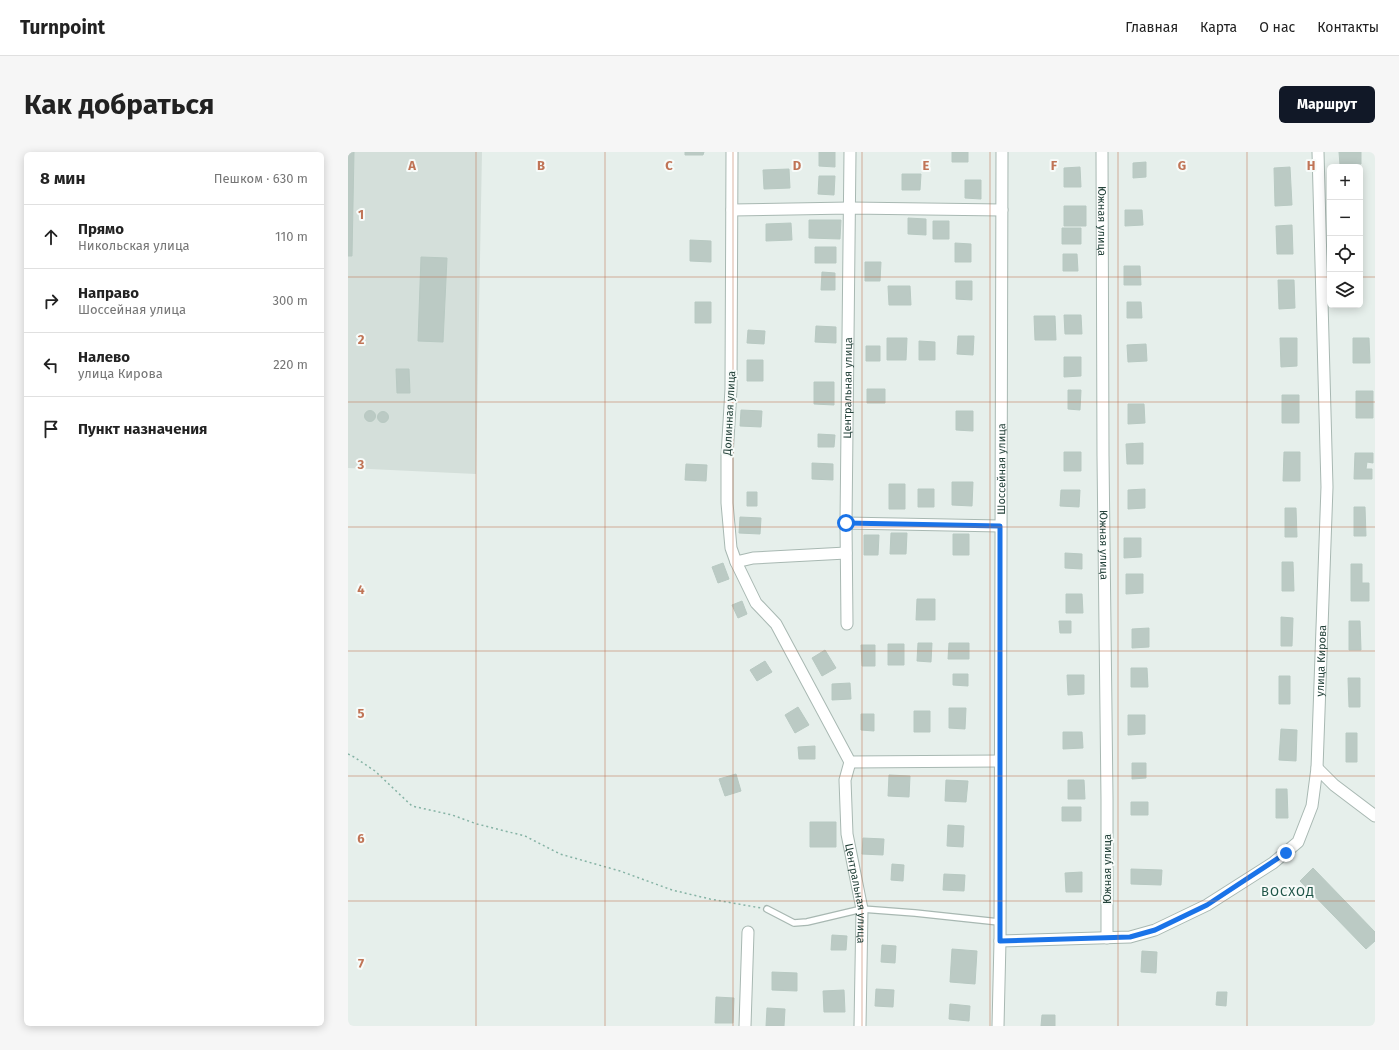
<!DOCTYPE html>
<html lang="ru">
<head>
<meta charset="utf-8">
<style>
	body { margin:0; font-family:"Fira Sans",sans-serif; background:#f6f6f6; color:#222 }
	.controls { position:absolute; right:12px; top:12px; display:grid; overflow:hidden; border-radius:6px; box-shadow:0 2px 10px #0003 }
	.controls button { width:36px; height:36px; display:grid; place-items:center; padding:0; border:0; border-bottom:1px solid #e0e0e0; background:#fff; color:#222; font:20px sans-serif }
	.stop { position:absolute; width:12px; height:12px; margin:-9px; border:3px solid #1a73e8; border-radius:50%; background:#fff }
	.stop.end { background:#1a73e8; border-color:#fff; box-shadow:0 1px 4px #0008 }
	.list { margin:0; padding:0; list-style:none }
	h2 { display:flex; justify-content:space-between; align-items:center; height:52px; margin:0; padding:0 16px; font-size:17px }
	h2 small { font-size:13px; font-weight:400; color:#767676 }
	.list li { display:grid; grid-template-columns:26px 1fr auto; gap:12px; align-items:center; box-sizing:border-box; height:64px; padding:0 16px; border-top:1px solid #e0e0e0 }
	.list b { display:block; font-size:15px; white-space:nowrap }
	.list p { margin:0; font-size:13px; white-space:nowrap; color:#767676 }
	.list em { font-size:13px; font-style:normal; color:#767676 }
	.icon { flex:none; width:22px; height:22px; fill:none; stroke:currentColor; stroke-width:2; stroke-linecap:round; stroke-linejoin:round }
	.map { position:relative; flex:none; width:1027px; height:874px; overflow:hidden; border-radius:6px }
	header { display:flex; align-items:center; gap:24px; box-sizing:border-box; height:56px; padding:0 20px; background:#fff; border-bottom:1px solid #e0e0e0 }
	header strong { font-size:19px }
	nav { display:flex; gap:22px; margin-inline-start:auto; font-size:14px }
	.intro { display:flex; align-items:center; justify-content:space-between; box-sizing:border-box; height:96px; padding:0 24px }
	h1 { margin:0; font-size:28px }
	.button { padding:10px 18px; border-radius:6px; background:#111827; color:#fff; font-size:14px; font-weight:700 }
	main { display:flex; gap:24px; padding:0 24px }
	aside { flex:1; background:#fff; border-radius:6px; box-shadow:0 2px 10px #0003 }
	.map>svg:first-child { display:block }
	.built { fill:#d4dfda }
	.building { fill:#bbcac4; stroke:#b8c9c2 }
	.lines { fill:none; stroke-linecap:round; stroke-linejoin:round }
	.service-casing { stroke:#a8b8b2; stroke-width:8 }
	.minor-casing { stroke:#a8b8b2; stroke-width:13 }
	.path { stroke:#86b3a5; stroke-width:1.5; stroke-dasharray:2 3; stroke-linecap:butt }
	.service { stroke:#fff; stroke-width:5.5 }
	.minor { stroke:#fff; stroke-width:11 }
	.route { stroke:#1a73e8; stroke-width:5 }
	.grid { fill:none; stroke:#c07456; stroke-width:1; stroke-opacity:0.55 }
	.labels { text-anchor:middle; stroke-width:4; stroke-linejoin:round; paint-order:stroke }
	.street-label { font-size:11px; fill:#24423a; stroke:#f7fbf9 }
	.quarter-label { font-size:13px; letter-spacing:1px; fill:#1f5548; stroke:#f7fbf9 }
	.grid-label { font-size:13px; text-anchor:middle; font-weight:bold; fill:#c07456; stroke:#f7fbf9; stroke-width:4; stroke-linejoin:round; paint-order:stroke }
</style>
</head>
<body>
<header>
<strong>Turnpoint</strong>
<nav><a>Главная</a><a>Карта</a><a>О нас</a><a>Контакты</a></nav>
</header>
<div class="intro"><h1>Как добраться</h1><a class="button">Маршрут</a></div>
<main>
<aside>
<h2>8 мин<small>Пешком · 630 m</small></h2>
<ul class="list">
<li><svg class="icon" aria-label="ahead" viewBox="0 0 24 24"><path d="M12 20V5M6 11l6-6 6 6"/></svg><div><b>Прямо</b><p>Никольская улица</p></div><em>110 m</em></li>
<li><svg class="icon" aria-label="right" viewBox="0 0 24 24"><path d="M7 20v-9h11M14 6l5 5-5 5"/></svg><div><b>Направо</b><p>Шоссейная улица</p></div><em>300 m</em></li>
<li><svg class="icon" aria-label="left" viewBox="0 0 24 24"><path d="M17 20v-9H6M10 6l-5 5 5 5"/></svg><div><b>Налево</b><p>улица Кирова</p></div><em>220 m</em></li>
<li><svg class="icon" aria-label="arrive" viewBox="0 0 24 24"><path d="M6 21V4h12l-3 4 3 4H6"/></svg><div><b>Пункт назначения</b></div></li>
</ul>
</aside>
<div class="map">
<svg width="1027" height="874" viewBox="0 0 1027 874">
	<rect width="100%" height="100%" fill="#e6efeb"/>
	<path class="built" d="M0 0H134L128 322 0 316Z"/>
	<path class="building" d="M0 0H6L4 104H0Z
		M337 0H356L355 3H337Z
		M471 0H487V15L471 14Z
		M604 0H620V10H604Z
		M991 0H1013V12L992 13Z
		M798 10V25L785 26V11Z
		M732 15 733 35H716V16Z
		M942 15 944 53 927 54 926 16Z
		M441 17 442 36 416 37 415 18Z
		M554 22H573L572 38H554Z
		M471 24H487L486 43 470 42Z
		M617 28H633V47L617 46Z
		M716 54H738V74H716Z
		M777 58H794L795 73 777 74Z
		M560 66 578 67V83L560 82Z
		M461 68H493L492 87 461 86Z
		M585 69H601V87H585Z
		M443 71 444 88 418 89V72Z
		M944 73 945 102H929L928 74Z
		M714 76H733V92H714Z
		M342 88 363 89V110L342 109Z
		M607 91 623 92V110H607Z
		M467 95H488V111H467Z
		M715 102H729L730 119H715Z
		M73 105 99 106 95 190 70 189Z
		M517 110H533L532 129H517Z
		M776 114H792L793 133H776Z
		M474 120 487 121V138H473Z
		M930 128H946L947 156 931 157Z
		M608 129H624V148L608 147Z
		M540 134H562L563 153H541Z
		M347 150H363V171H347Z
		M779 150H793L794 166H779Z
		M716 163H733L734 182H717Z
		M686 164H707L708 188H687Z
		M468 174 488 175V191L467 190Z
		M400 178 417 179 416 192 399 191Z
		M610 184H626L625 203 609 202Z
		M539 186H559L558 208H539Z
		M932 186H949V214L933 215Z
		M1005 186H1021L1022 211H1005Z
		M571 189 587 190V208H571Z
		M798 192 799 209 780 210 779 193Z
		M518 194H532V209H518Z
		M716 205H733V224L716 225Z
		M399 208H415V229H399Z
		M48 217H61L62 241H49Z
		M466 230H486V253L466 252Z
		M519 237H537V251H519Z
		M720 238H733L732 258 720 257Z
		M1008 239H1025V266H1008Z
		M934 243H951V271H934Z
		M780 252H796L797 271 780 272Z
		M393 258 414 259 413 275 392 274Z
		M16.5 264a5.5 5.5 0 1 1 11 0a5.5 5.5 0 1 1-11 0Z
		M608 259H625V279L608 278Z
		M29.5 265a5.5 5.5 0 1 1 11 0a5.5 5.5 0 1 1-11 0Z
		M470 282 487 283 486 295H470Z
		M795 291V312H779L778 292Z
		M716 300H733V319H716Z
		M936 300H952V329H935Z
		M1007 301H1025V311L1019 310 1018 317H1024V327H1006Z
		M464 311 485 312V328L464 327Z
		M338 312 359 313 358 329 337 328Z
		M604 330H625L624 354 604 353Z
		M541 332H557V357H541Z
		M570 337H586V355H570Z
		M797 337V356L780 357V338Z
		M713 338H732L731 355 712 354Z
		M399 340H409V354H399Z
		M1006 355H1017L1018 384H1006Z
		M937 356H948L949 385H937Z
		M392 365 413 366 412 382 391 381Z
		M543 381H559L558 402H542Z
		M605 382H621V403H605Z
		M516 383H531L530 403H516Z
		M776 386H793V405L776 406Z
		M717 401 734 402V417L717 416Z
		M934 410H945L946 439H934Z
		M375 411 381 427 370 431 364 415Z
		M1003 412H1014V431H1021V449H1003Z
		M778 422H795V441L778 442Z
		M718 442H734L735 461H718Z
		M569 447H587V468H568Z
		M394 449 399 462 390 466 384 453Z
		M933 465 945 466 944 494H933Z
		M711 469H723V481H712Z
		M1001 469H1012L1013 498H1001Z
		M801 476V495L784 496V477Z
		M570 491H584L583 510 569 509Z
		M601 491H621V507H600Z
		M540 492H556V513H540Z
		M513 493H527V514H514Z
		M477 498 488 516 474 524 464 506Z
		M417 509 424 520 409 529 402 518Z
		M783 516H799L800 535H783Z
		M605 522H620V534L605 533Z
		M719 523H736V542L720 543Z
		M931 524H942V552H931Z
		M1000 526H1012V555H1001Z
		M502 531 503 547 484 548V532Z
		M450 555 461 573 447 581 437 563Z
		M601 556H618L617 577 601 576Z
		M566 559H582V580H566Z
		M513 562H526V579L513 578Z
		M780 563H797V582L780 583Z
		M933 577 949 578 948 609 931 608Z
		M715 580H734L735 596 715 597Z
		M998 581H1009V610H998Z
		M467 594V607H451L450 595Z
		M784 611H798V626L784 627Z
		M388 622 393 639 377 644 371 627Z
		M541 623 562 624 561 645 540 644Z
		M598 628 620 629 618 650 597 649Z
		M720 628H736L737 647H720Z
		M928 637H939L940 666H928Z
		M783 650H800V663H783Z
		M714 655H733V669H714Z
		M462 670H488V695H462Z
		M600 673 616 674 615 695 599 694Z
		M515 686 536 687 535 703 514 702Z
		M544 712 556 713 555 729 543 728Z
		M965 716 1027 780V789L1018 797 952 729Z
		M783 717 814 718 813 733 783 732Z
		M734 720V740H718L717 721Z
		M596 722 617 723 616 739 595 738Z
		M484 783 499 784 498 798H483Z
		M534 793 548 794 547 811 533 810Z
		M604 797 629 799 627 832 602 830Z
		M794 799 809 800 808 821 793 820Z
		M424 820 449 821V839L424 838Z
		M528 837 546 838 545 855 527 854Z
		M496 838 497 860H476L475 839Z
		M869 840H879L878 854 868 853Z
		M368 845 386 846 385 871H367Z
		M602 852 622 854 621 869 601 867Z
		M419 856 437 857 436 874H418Z
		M694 863H707V874H693Z"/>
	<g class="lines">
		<g class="service-casing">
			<path id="service" d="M419 757 446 771 459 770 514 757 567 761 651 770"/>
		</g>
		<g class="minor-casing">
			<g id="minor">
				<path d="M384 0 383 237 379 304V351L383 396 388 410 405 406 498 401"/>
				<path id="s1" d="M754 0 755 304 759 647V786"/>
				<path d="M384 58 502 56 654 58"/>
				<path d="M498 371 652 374"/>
				<path d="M388 410 408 451 428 472 502 610 651 609"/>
				<path id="s2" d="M499 472 498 371 502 0"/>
				<path id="s3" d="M502 610 497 628 499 682 514 757 512 874"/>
				<path d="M969 616 986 633 1027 664"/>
				<path id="s4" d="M652 789 782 785 807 778 859 753 925 711 950 690 964 654 969 616 979 335 970 0"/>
				<path d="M397 874 400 780"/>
				<path id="s5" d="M650 874 652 789 654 0"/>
			</g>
		</g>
		<path class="path" d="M0 602 6 605 27 619 64 654 104 663 129 672 177 684 212 702 272 719 324 738 362 747 413 756"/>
		<use href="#service" class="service"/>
		<use href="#minor" class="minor"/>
	</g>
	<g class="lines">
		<path class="route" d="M498 371 652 374V789L782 785 807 778 859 753 938 701"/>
	</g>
	<path class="grid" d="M128 0V874M257 0V874M385 0V874M514 0V874M642 0V874M770 0V874M899 0V874M0 125H982M1012 125H1027M0 250H1027M0 375H1027M0 499H1027M0 624H1027M0 749H1027"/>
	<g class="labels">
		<g class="street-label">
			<text dy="4" stroke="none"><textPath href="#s1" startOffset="69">Южная улица</textPath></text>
			<text dy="4" stroke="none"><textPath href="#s2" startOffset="236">Центральная улица</textPath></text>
			<text transform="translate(381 261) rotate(-87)" y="4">Долинная улица</text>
			<text dy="4" stroke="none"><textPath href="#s5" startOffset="557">Шоссейная улица</textPath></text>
			<text dy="4" stroke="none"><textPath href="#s1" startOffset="393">Южная улица</textPath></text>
			<text dy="4" stroke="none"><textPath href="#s4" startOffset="509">улица Кирова</textPath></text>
			<text transform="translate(759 717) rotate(-90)" y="4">Южная улица</text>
			<text dy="4" stroke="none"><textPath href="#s3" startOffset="133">Центральная улица</textPath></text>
		</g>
		<g class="quarter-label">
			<text x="940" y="744">ВОСХОД</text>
		</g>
	</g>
	<g class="grid-label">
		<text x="64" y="18">A</text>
		<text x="193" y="18">B</text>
		<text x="321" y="18">C</text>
		<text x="449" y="18">D</text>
		<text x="578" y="18">E</text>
		<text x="706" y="18">F</text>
		<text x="834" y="18">G</text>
		<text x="963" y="18">H</text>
		<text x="13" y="67">1</text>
		<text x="13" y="192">2</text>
		<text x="13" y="317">3</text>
		<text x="13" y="442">4</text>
		<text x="13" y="566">5</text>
		<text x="13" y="691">6</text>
		<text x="13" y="816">7</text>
	</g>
</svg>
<div class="controls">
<button>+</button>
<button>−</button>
<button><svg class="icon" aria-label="locate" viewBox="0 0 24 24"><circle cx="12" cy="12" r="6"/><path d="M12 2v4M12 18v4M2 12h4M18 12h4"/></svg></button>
<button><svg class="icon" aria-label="layers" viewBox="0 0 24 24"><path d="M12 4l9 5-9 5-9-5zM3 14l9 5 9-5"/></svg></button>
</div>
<div class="stop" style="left:498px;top:371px"></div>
<div class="stop end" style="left:938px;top:701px"></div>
</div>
</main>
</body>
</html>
